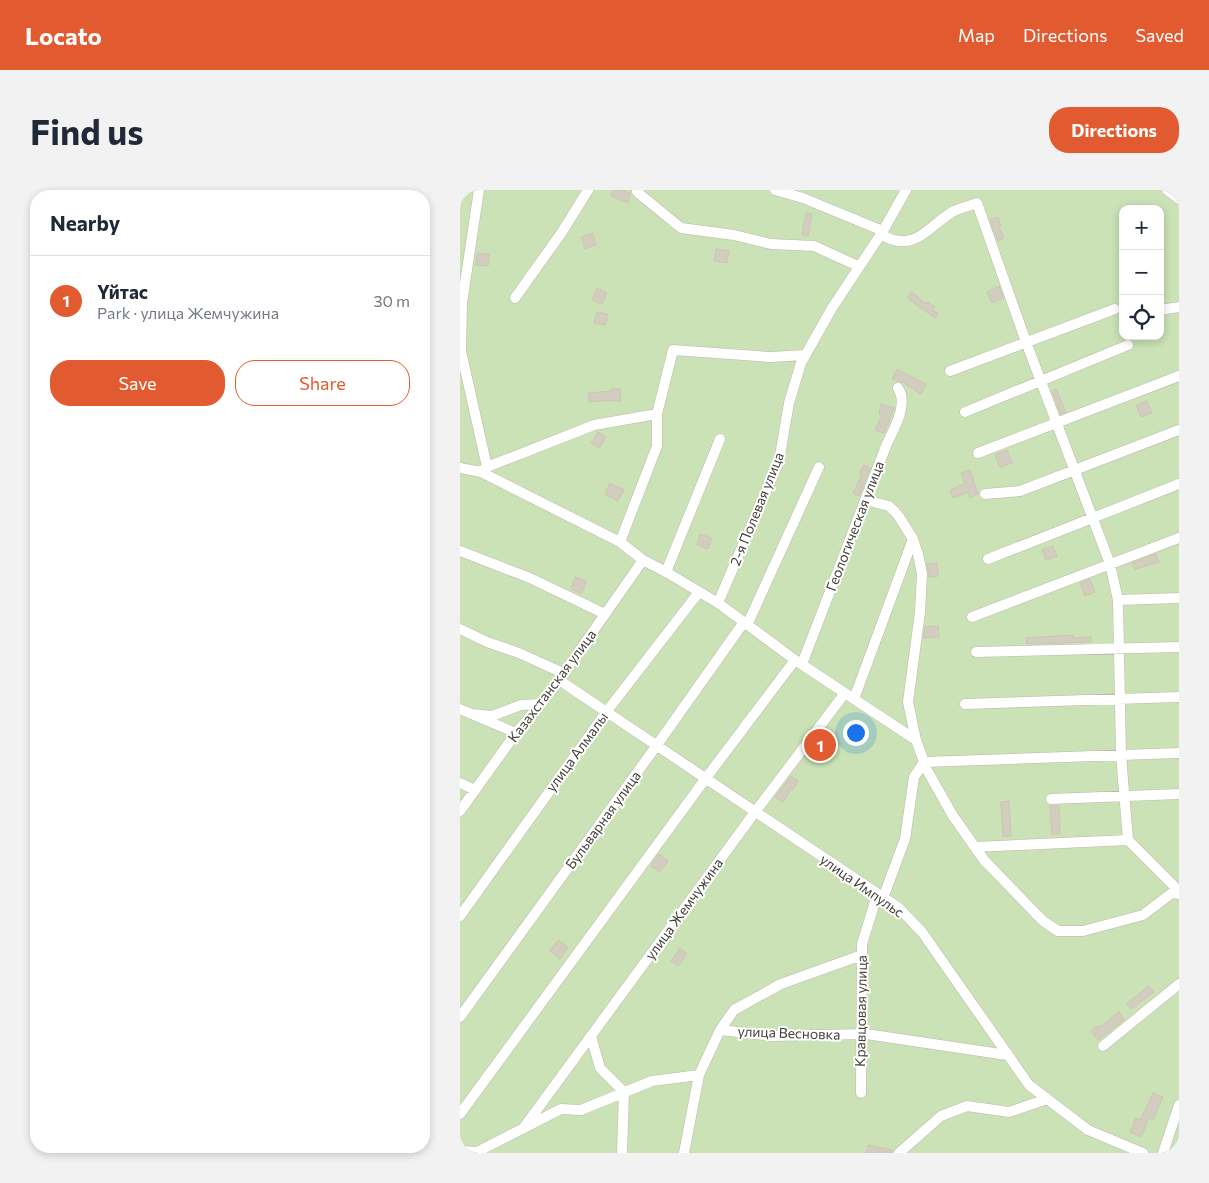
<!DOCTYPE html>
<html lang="en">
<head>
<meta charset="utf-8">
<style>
	body { margin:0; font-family:Commissioner,sans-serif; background:#f2f2f3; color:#1f2937 }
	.controls { position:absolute; right:15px; top:15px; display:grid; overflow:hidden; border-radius:10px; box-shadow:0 2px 8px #0003 }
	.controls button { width:45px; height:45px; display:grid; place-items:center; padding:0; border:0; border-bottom:1px solid #e0e1e3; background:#fff; color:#1f2937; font:25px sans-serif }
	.you { position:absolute; left:395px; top:542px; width:18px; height:18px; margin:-12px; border:4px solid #fff; border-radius:50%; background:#1a73e8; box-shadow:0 0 0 8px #1a73e833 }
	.badge { display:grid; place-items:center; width:32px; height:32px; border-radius:50%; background:#e25a30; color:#fff; font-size:16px; font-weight:700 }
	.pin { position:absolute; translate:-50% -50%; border:2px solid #fff; box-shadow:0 1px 5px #0006 }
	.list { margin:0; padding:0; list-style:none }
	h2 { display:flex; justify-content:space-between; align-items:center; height:65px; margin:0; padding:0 20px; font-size:21px }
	h2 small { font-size:16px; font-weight:400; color:#747a83 }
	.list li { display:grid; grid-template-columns:32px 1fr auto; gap:15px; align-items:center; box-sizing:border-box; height:90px; padding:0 20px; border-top:1px solid #e0e1e3 }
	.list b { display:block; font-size:19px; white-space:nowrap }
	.list p { margin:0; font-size:16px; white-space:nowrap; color:#747a83 }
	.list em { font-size:16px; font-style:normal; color:#747a83 }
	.actions { display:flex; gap:10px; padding:15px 20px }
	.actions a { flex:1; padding:11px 0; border:1px solid #e25a30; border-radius:20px; text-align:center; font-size:18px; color:#e25a30 }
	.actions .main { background:#e25a30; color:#fff }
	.icon { flex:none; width:28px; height:28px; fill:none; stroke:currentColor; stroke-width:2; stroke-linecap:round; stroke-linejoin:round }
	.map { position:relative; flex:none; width:719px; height:963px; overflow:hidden; border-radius:20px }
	header { display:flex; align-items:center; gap:30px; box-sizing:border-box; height:70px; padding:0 25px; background:#e25a30; color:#fff }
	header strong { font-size:24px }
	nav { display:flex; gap:28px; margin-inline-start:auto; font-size:18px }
	.intro { display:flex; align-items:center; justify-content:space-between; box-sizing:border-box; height:120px; padding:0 30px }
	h1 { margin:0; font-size:35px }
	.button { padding:12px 22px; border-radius:20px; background:#e25a30; color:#fff; font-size:18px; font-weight:700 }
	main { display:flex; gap:30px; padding:0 30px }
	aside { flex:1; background:#fff; border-radius:20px; box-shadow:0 2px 8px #0003 }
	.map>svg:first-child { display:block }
	.green { fill:#cae2b6; fill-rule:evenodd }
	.building { fill:#d3cdbf; stroke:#cdc5b3 }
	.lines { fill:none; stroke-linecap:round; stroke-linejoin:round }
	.minor-casing { stroke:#bdb8ac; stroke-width:11 }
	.minor { stroke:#fff; stroke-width:10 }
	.labels { text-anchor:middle; stroke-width:4; stroke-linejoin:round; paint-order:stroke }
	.street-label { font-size:14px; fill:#454138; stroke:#fff }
</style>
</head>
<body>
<header>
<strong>Locato</strong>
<nav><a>Map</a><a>Directions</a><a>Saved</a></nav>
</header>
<div class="intro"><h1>Find us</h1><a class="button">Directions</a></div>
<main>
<aside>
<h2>Nearby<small></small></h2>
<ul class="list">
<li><span class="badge">1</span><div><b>Үйтас</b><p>Park · улица Жемчужина</p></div><em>30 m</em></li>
</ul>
<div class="actions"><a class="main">Save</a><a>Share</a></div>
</aside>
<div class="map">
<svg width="719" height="963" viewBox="0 0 719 963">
	<rect width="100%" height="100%" fill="#f2f0e9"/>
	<path class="green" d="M0 0H719V963H0ZM663 19H700V146H663Z"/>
	<path class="building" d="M154 0H162L170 3 168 13 151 6Z
		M346 23 352 24 348 46 342 45Z
		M538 27 541 36 539 37 544 48 538 51 530 30Z
		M133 43 136 55 125 59 121 47Z
		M256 59 269 61 267 73 254 71Z
		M17 63 30 64 28 76 16 75Z
		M539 96 543 108 532 113 527 102Z
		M137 98 147 103 142 114 132 110Z
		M452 102 466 114 467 112 475 117 473 120 478 124 475 128 447 108Z
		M137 122 148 124 145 135 134 133Z
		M437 179 466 194 461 204 442 192 432 189Z
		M151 199H160L161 211H151V210L129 212 128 203 151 201Z
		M596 199 606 222 601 224 592 201Z
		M687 211 692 223 681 227 676 215Z
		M421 214 434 218 424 243 415 240 422 225 419 224Z
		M138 242 146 247 139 258 131 253Z
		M547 260 552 273 540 277 535 265Z
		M404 275 410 278 399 306 393 303 402 285 399 284Z
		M510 280 518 304 510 308 508 302 493 308 490 300 505 293 501 283Z
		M150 293 164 300 158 311 145 304Z
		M240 344 252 348 248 359 237 355Z
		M593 356 597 366 586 370 582 360Z
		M696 364 699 372 675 379 672 373Z
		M477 373 478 386 469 387 467 374Z
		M115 387 126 391 122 403 111 399Z
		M630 389 635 402 625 406 620 393Z
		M478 436 479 447 463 448 465 437Z
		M614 445V448L631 447V452L567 454 566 448Z
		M331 586 338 591 333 600 331 599 323 612 315 607Z
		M549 611 551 646 543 647 541 612Z
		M590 616H599L600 644 592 645Z
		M199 664 208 671 200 682 191 676Z
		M98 750 108 757 100 769 90 761Z
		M220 758 227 764 218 776 211 771Z
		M689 796 694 802 671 819 667 813Z
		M659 822 664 830 638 850 631 841 639 835 640 837Z
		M693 903 703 907 693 930 689 928 681 947 670 942 676 928 680 930Z
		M408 955 432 960 431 963H406Z"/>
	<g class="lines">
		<g class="minor-casing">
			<path id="minor" d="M19 0 2 113 1 161 27 277
				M315 0 343 8 423 41 424 46C456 63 470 34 494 21 501 18 509 16 517 13L566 152 650 374 658 410 661 565 668 650 719 701
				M707 0 719 9
				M177 2 221 38 274 45 311 54 354 56 398 76
				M55 108 102 42 128 0
				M700 120 719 117
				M490 181 655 119
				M505 222 668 155
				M518 263 719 186
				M0 278 21 282 160 352 183 370 206 382 258 413 335 470 456 550 467 580 493 626 524 670 583 731 598 741H623L683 725 712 703 719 704
				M22 281 27 277 134 235 197 224
				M525 304 560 301 719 240
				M405 310 429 316 438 325 453 349 458 364 462 384 460 422 448 512 456 550
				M160 352 197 256V224L213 160 310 167 345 165
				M0 361 70 388 145 424
				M528 369 719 294
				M206 382 260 249
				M658 410 719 408
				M258 413 319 271 329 213 341 173 372 118 423 41 446 0
				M512 427 719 348
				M288 433 359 277
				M0 439 27 452 59 463 103 483
				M516 462 719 457
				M342 474 426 256C433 240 449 215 438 198
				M99 490 439 718 462 742 569 895 628 940 683 963
				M394 509 453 349
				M505 514 719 507
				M0 519 56 543
				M11 524 32 526 61 515 81 514
				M0 593 15 600
				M591 609 719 604
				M0 621 56 543 81 514 99 490 183 370
				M515 657 668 650
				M0 726 147 521 239 402
				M0 827 197 555 284 432
				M260 840 312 846 406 844 547 865
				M131 846 140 878 164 902 162 963
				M643 856 719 794
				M401 903 402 754 414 715 423 708 445 649 454 587 464 572 719 563
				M0 924 246 588 335 470
				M65 936 295 622 385 503
				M0 961 17 962 101 919 121 920 192 891 239 885
				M224 963 239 885 260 840 274 820 321 794 402 765
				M439 963 481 926 507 916 549 922 587 909
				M703 963 719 915"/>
		</g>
		<use href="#minor" class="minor"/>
	</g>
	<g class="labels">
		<g class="street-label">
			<text transform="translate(297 319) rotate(-68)" y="5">2-я Полевая улица</text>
			<text transform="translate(395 336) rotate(-69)" y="5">Геологическая улица</text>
			<text transform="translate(92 496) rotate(-53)" y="5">Казахстанская улица</text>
			<text transform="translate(117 562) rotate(-54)" y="5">улица Алмалы</text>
			<text transform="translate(143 630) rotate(-54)" y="5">Бульварная улица</text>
			<text transform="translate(402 696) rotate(35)" y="5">улица Импульс</text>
			<text transform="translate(224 719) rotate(-54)" y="5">улица Жемчужина</text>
			<text transform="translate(401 821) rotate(-89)" y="5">Кравцовая улица</text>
			<text transform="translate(329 843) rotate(2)" y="5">улица Весновка</text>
		</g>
	</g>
</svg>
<div class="controls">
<button>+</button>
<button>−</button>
<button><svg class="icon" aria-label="locate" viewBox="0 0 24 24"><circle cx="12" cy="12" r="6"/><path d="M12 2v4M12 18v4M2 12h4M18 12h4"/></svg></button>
</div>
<div class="you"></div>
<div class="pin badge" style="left:360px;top:555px">1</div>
</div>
</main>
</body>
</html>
